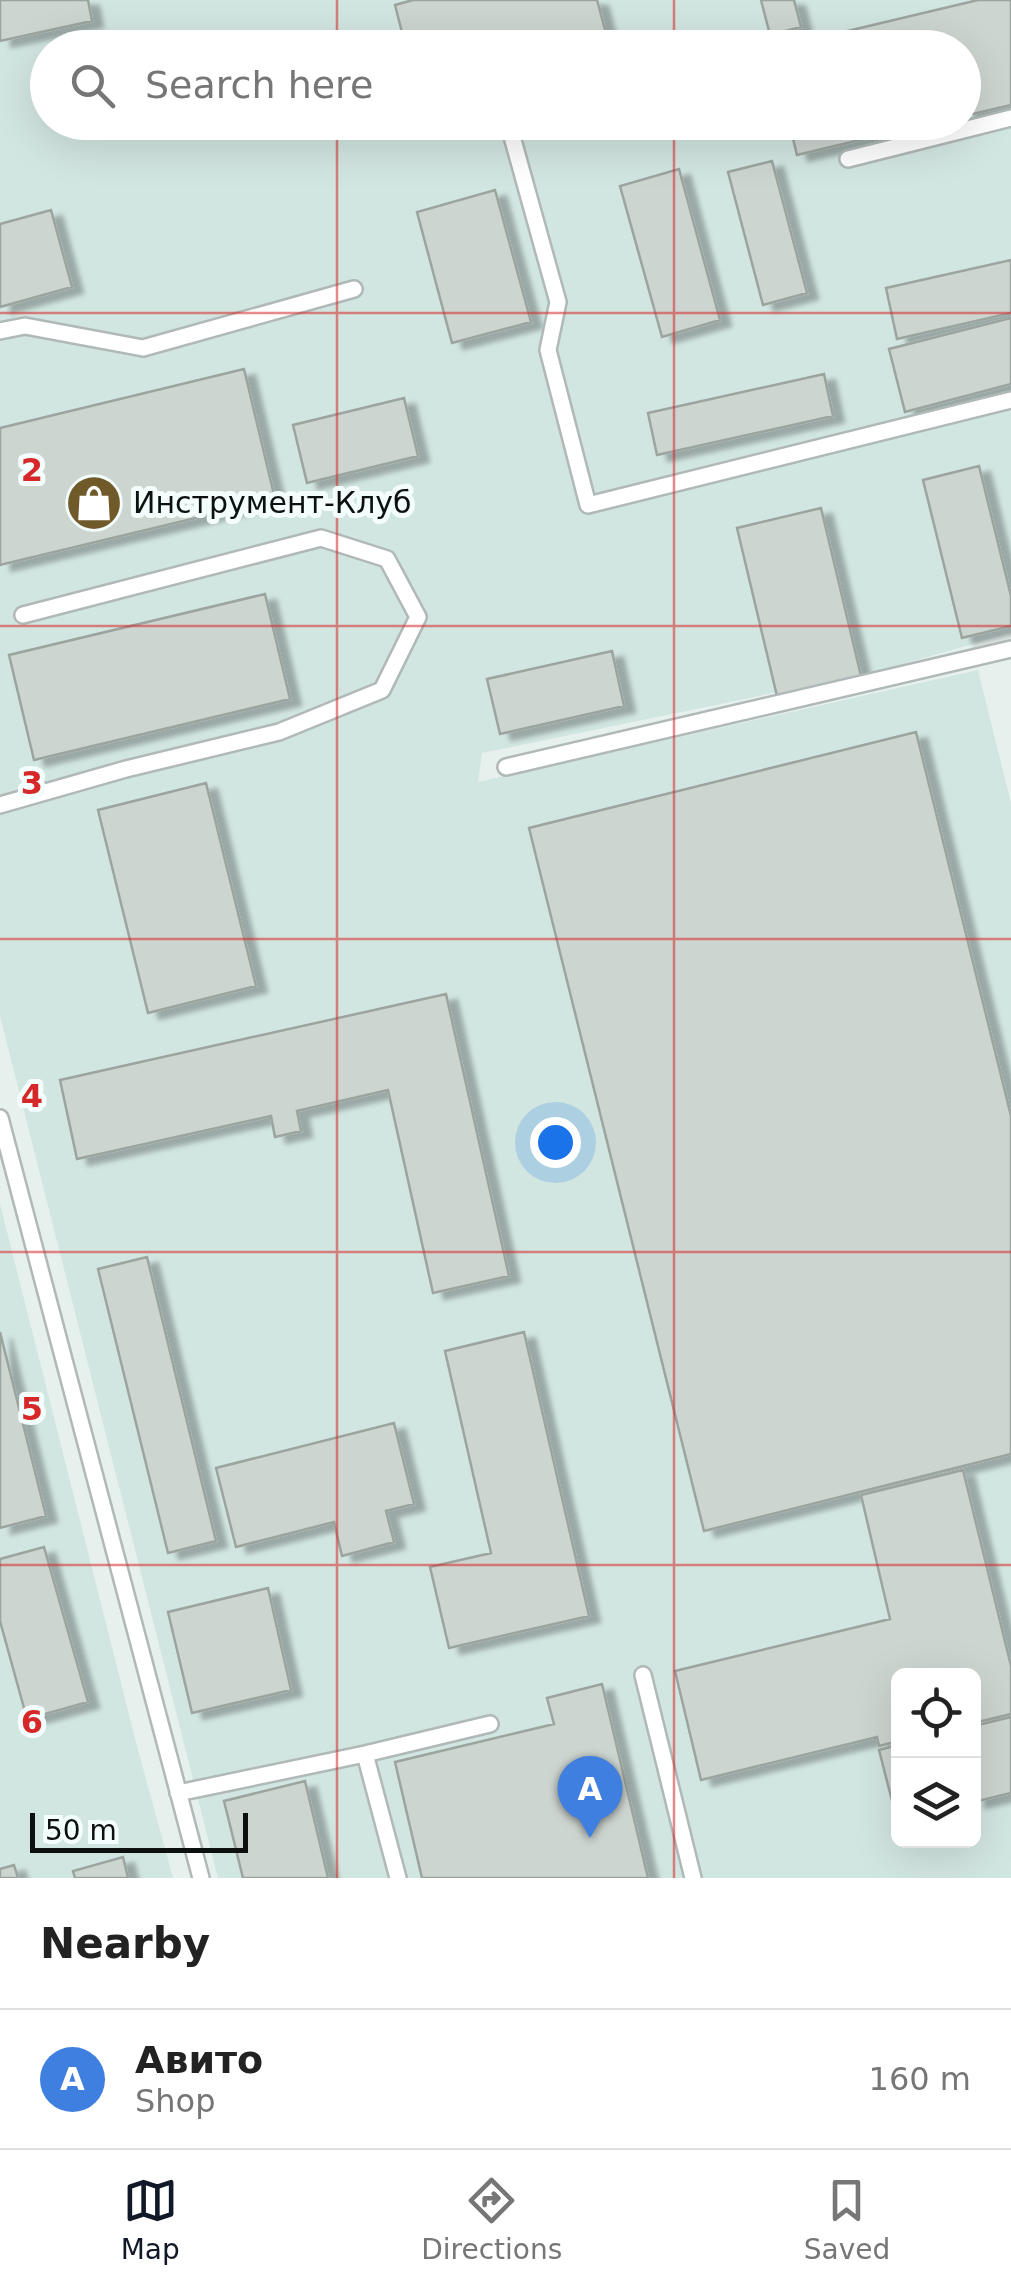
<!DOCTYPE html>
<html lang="en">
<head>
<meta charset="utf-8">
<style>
	body { margin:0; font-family:"DejaVu Sans",sans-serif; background:#f2f2f2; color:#222 }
	.controls { position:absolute; right:30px; bottom:30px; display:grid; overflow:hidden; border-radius:15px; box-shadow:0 10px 40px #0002 }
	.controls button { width:90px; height:90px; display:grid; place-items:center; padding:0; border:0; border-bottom:2px solid #e0e0e0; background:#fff; color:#222; font:50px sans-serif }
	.scale { position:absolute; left:30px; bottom:25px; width:218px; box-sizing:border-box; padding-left:10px; border:5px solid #0c100f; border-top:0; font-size:28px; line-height:35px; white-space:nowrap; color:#0c100f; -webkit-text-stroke:8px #f3fdfb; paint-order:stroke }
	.you { position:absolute; left:555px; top:1142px; width:35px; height:35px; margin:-25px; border:8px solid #fff; border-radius:50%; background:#1a73e8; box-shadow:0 0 0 15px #1a73e833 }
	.badge { display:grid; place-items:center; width:65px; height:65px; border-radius:50%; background:#111827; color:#fff; font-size:32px; font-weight:700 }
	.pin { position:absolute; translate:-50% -82px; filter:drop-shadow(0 2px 5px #0008) }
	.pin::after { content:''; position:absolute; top:52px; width:35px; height:30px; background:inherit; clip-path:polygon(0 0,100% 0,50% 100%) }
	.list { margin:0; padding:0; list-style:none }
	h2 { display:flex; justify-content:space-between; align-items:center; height:130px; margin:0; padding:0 40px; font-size:42px }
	h2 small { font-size:32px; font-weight:400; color:#767676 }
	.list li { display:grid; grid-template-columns:65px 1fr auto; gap:30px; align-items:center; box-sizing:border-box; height:140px; padding:0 40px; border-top:2px solid #e0e0e0 }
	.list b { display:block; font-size:38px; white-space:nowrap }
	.list p { margin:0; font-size:32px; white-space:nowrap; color:#767676 }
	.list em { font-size:32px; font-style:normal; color:#767676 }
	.icon { flex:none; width:55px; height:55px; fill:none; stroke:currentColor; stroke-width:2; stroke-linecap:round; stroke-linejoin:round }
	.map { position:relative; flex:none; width:1011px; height:1878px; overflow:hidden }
	.search { position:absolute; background:#fff; box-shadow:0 10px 40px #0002; left:30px; right:30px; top:30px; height:110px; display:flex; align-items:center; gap:25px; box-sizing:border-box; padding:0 35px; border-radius:55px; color:#767676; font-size:38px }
	.sheet { height:270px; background:#fff }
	nav { display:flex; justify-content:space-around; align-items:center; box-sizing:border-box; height:140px; border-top:2px solid #e0e0e0; background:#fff; font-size:28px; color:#767676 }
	nav a { display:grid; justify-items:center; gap:5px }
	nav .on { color:#111827 }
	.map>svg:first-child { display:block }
	.built { fill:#d2e6e1; fill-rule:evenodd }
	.building { fill:#cdd5d0; stroke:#9ca4a0; stroke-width:2.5; filter:url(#shadow) }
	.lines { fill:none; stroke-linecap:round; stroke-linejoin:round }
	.lane-casing { stroke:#b0b9b7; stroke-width:20 }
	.lane { stroke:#fff; stroke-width:15 }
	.grid { fill:none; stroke:#d62828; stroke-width:2.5; stroke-opacity:0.55 }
	.labels { text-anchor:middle; stroke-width:10; stroke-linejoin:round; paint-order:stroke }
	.poi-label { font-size:30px; fill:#0c100f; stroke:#f3fdfb; text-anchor:start }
	.grid-label { font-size:32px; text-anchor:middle; font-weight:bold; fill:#d62828; stroke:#f3fdfb; stroke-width:10; stroke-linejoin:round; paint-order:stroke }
</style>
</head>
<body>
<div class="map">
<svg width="1011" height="1878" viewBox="0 0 1011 1878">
	<defs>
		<filter id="shadow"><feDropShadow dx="11" dy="6" stdDeviation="2.5" flood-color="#0004"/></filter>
	</defs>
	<rect width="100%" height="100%" fill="#e6f0ed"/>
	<path class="built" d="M0 0H1011V633L875 672 482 753 478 782 978 670 1011 803V1878H218L0 1016ZM48 48H964V122H48ZM898 1676H974V1840H898Z
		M0 1204 138 1750 173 1878H0Z"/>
	<path class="building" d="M0 0H88L92 21 0 41Z
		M413 0H597L607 37 570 48H406L395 5Z
		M761 0H794L801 27 770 35Z
		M978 0H1011V105L964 116V48H776Z
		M789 122H935L797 155Z
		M772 161 807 293 763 305 728 172Z
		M679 169 720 320 662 337 620 186Z
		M495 190 531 322 452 343 417 212Z
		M51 210 72 287 0 307V224Z
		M1011 260V313L897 339 886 288Z
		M1011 318V384L905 412 889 349Z
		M244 369 275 499 0 565V428Z
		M824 374 833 416 657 455 648 413Z
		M404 398 418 456 307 483 293 425Z
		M979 466 1011 596V626L962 638 923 480Z
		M821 508 861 676 777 696 737 528Z
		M265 594 290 699 34 760 9 655Z
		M612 651 624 706 500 734 487 679Z
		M916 732 1011 1116V1454L704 1531 529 828Z
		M206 783 256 986 148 1013 98 810Z
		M446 994 509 1276 433 1293 388 1090 297 1111 301 1131 275 1137 271 1116 77 1159 60 1080Z
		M147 1257 216 1541 168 1553 98 1269Z
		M0 1332 46 1516 0 1528Z
		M524 1332 589 1616 449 1648 430 1567 491 1553 445 1351Z
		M394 1423 414 1504 386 1511 394 1542 342 1556 334 1522 236 1547 216 1468Z
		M963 1470 1011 1666V1714L974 1723V1676H898V1741L879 1746 877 1737 701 1780 675 1671 890 1619 861 1495Z
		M44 1547 88 1702 27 1719 0 1621V1559Z
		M268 1588 291 1690 192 1713 168 1612Z
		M602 1684 648 1878H422L395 1762 554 1724 547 1698Z
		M1011 1717V1793L974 1802V1726Z
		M898 1745V1820H897L879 1750Z
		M305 1781 328 1878H243L224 1801Z
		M123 1857 128 1878H75L73 1871Z
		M14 1865 18 1878H0V1869Z"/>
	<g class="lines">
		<g class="lane-casing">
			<path id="lane" d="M508 122 558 302 548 350 588 505 1011 400
				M848 159 1011 118
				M0 331 25 326 143 348 354 289
				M506 767 1011 649
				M0 805 126 769 279 732 382 690 418 617 387 559 321 538 23 615
				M0 1118 201 1878
				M643 1675 693 1878
				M365 1754 490 1724
				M178 1793 365 1754 398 1878"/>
		</g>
		<use href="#lane" class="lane"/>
	</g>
	<path class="grid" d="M337 0V48M674 0V48M337 122V1878M674 122V1878M0 313H1011M0 626H1011M0 939H1011M0 1252H1011M0 1565H1011"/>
	<defs>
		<g id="shop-disc" transform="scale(2.875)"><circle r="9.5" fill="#715a2a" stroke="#f3fdfb"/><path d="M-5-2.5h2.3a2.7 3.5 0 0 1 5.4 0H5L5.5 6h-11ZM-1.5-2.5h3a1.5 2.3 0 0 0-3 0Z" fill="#fff"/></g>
	</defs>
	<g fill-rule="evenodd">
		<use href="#shop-disc" x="94" y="503"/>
	</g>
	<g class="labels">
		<g class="poi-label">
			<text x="133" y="513">Инструмент-Клуб</text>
		</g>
	</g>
	<g class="grid-label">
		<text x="32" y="481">2</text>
		<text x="32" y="794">3</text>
		<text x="32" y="1107">4</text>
		<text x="32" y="1420">5</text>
		<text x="32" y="1733">6</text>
	</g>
</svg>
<div class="controls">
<button><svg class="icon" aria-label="locate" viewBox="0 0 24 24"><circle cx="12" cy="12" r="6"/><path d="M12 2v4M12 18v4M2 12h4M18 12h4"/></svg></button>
<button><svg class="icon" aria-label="layers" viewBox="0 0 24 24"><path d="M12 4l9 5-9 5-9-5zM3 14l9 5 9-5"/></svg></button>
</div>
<div class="scale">50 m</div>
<div class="you"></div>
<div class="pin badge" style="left:590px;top:1838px;background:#3f7fe0">A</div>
<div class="search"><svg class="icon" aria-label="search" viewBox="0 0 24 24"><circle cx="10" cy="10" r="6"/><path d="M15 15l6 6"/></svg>Search here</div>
</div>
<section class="sheet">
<h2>Nearby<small></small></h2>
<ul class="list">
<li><span class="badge" style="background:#3f7fe0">A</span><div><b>Авито</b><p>Shop</p></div><em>160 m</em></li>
</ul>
</section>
<nav>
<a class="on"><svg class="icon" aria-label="map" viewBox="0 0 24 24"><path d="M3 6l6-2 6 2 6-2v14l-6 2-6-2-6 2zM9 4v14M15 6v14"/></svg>Map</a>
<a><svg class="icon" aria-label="directions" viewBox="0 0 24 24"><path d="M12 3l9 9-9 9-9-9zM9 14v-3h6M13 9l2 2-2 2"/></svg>Directions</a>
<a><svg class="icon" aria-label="saved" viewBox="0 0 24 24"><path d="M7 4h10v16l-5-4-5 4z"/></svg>Saved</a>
</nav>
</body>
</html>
